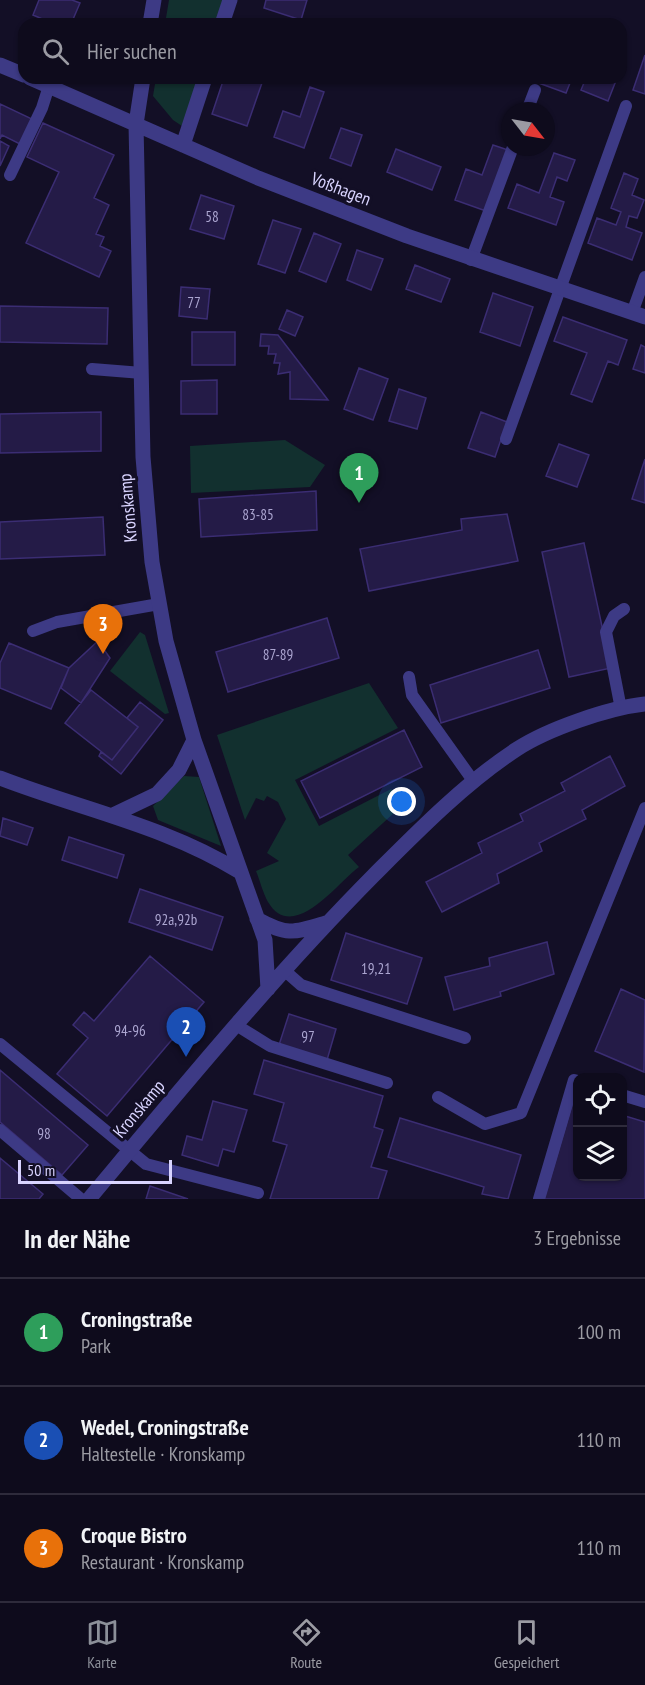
<!DOCTYPE html>
<html lang="de">
<head>
<meta charset="utf-8">
<style>
	body { margin:0; font-family:"PT Sans Narrow",sans-serif; background:#171425; color:#f1f3f6 }
	.controls { position:absolute; right:18px; bottom:18px; display:grid; overflow:hidden; border-radius:12px; box-shadow:0 2px 4px #0004 }
	.controls button { width:54px; height:54px; display:grid; place-items:center; padding:0; border:0; border-bottom:2px solid #2e2b3b; background:#0e0b1c; color:#f1f3f6; font:30px sans-serif }
	.compass { position:absolute; left:501px; top:102px; width:54px; height:54px; border-radius:50%; background:#0e0b1c; box-shadow:0 2px 4px #0004; rotate:121deg }
	.scale { position:absolute; left:18px; bottom:15px; width:154px; box-sizing:border-box; padding-left:6px; border:3px solid #d9d4ff; border-top:0; font-size:16px; line-height:21px; white-space:nowrap; color:#d9d4ff; -webkit-text-stroke:4px #130f26; paint-order:stroke }
	.you { position:absolute; left:402px; top:802px; width:21px; height:21px; margin:-15px; border:4px solid #fff; border-radius:50%; background:#1a73e8; box-shadow:0 0 0 9px #1a73e833 }
	.badge { display:grid; place-items:center; width:39px; height:39px; border-radius:50%; background:#8c9099; color:#fff; font-size:20px; font-weight:700 }
	.pin { position:absolute; translate:-50% -50px; filter:drop-shadow(0 2px 3px #0008) }
	.pin::after { content:''; position:absolute; top:32px; width:21px; height:18px; background:inherit; clip-path:polygon(0 0,100% 0,50% 100%) }
	.list { margin:0; padding:0; list-style:none }
	h2 { display:flex; justify-content:space-between; align-items:center; height:78px; margin:0; padding:0 24px; font-size:26px }
	h2 small { font-size:20px; font-weight:400; color:#9b9ba3 }
	.list li { display:grid; grid-template-columns:39px 1fr auto; gap:18px; align-items:center; box-sizing:border-box; height:108px; padding:0 24px; border-top:2px solid #2e2b3b }
	.list b { display:block; font-size:22px; white-space:nowrap }
	.list p { margin:0; font-size:20px; white-space:nowrap; color:#9b9ba3 }
	.list em { font-size:20px; font-style:normal; color:#9b9ba3 }
	.icon { flex:none; width:33px; height:33px; fill:none; stroke:currentColor; stroke-width:2; stroke-linecap:round; stroke-linejoin:round }
	.map { position:relative; flex:none; width:645px; height:1199px; overflow:hidden }
	.search { position:absolute; background:#0e0b1c; box-shadow:0 2px 4px #0004; left:18px; right:18px; top:18px; height:66px; display:flex; align-items:center; gap:15px; box-sizing:border-box; padding:0 21px; border-radius:18px; color:#9b9ba3; font-size:22px }
	.sheet { height:402px; background:#0e0b1c }
	nav { display:flex; justify-content:space-around; align-items:center; box-sizing:border-box; height:84px; border-top:2px solid #2e2b3b; background:#0e0b1c; font-size:16px; color:#9b9ba3 }
	nav a { display:grid; justify-items:center; gap:3px }
	nav .on { color:#8c9099 }
	.map>svg:first-child { display:block }
	.green { fill:#12302f }
	.building { fill:#241b47; stroke:#3b2d73; stroke-width:1.5 }
	.lines { fill:none; stroke-linecap:round; stroke-linejoin:round }
	.lane { stroke:#3d3a85; stroke-width:12 }
	.street { stroke:#3d3a85; stroke-width:15 }
	.labels { text-anchor:middle; stroke-width:6; stroke-linejoin:round; paint-order:stroke }
	.number-label { font-size:15px; fill:#aca6d1 }
	.street-label { font-size:18px; fill:#d9d4ff; stroke:#130f26 }
</style>
</head>
<body>
<div class="map">
<svg width="645" height="1199" viewBox="0 0 645 1199">
	<rect width="100%" height="100%" fill="#130f26"/>
	<path class="green" d="M169 0H225L217 24H165Z
		M156 78H201L185 128 173 120 153 96Z
		M285 440 325 465 310 487 191 493 190 446Z
		M140 632 145 635 169 713 165 714 110 671Z
		M369 683 398 728 295 780 319 826 391 789 406 802 348 855 359 867C337 883 293 944 268 902 263 893 260 881 256 871L279 861 267 853 286 819 278 802 267 796 264 801 256 798 245 820 217 735Z
		M184 776 199 777 221 846 158 820 153 806Z"/>
	<path class="building" d="M39 0H72L80 3 71 24H54L33 15Z
		M266 0H307L301 20 264 8Z
		M645 55V94L633 90Z
		M224 78 263 80 247 126 212 114Z
		M538 78H572L566 93 536 82Z
		M586 78H617L608 101 581 90Z
		M310 87 324 92 304 148 274 137 283 111 300 117Z
		M0 104 32 119 20 144 2 135 0 139Z
		M43 123 114 155 94 198 109 205 96 234 104 237 100 246 111 251 99 277 26 243 59 172 27 157Z
		M341 128 362 135 351 166 330 158Z
		M0 141 9 146 0 166Z
		M493 145 508 150 486 211 455 200 466 169 482 175Z
		M396 149 441 167 432 190 387 172Z
		M554 153 575 160 567 181 557 177 550 197 564 202 556 225 508 208 517 184 539 193Z
		M624 173 638 179 632 195 644 200 637 218 629 216 626 227 642 233 632 260 588 243 597 218 616 225 621 212 611 208Z
		M201 195 234 206 224 239 190 229Z
		M273 220 301 229 285 273 258 264Z
		M314 233 341 244 326 282 299 271Z
		M357 250 383 259 371 290 347 280Z
		M415 265 450 279 441 302 406 289Z
		M181 287 210 289 207 319 179 316Z
		M493 293 533 307 520 346 480 332Z
		M0 306 108 308 107 344 0 342Z
		M287 310 303 317 295 336 279 329Z
		M563 317 627 340 618 365 608 361 592 402 571 394 587 353 554 341Z
		M192 332H235V365H192Z
		M261 334 278 335 328 400 290 399V372L278 374 280 363H274L276 354H268L269 346H260Z
		M641 345 645 347V373L633 369Z
		M359 368 388 379 373 420 344 409Z
		M217 380V414H181V381Z
		M399 389 426 398 417 429 389 421Z
		M101 412V451L0 453V414Z
		M481 412 507 422 495 457 468 448Z
		M559 444 589 455 577 487 546 476Z
		M645 459V503L632 499Z
		M316 491 317 530 201 537 199 499Z
		M507 514 518 561 369 591 360 549 462 530 461 519Z
		M103 517 105 555 0 559V522Z
		M584 543 611 668 569 677 542 552Z
		M327 618 339 658 228 692 216 652Z
		M98 641 110 658 81 703 61 688 69 668Z
		M9 643 69 668 51 709 0 688V663Z
		M538 650 550 688 441 723 430 685Z
		M91 690 138 727 112 760 65 723Z
		M140 702 163 720 121 774 99 756 101 752 112 760 138 727 127 718Z
		M404 730 422 767 320 818 301 781Z
		M610 756 625 786 582 810 586 819 539 843 542 851 497 874 499 883 442 912 426 882 482 853 478 843 523 821 520 814 565 791 561 783Z
		M3 818 33 828 27 845 0 836Z
		M69 837 124 855 117 878 62 860Z
		M140 889 223 917 212 950 129 922Z
		M346 933 422 958 407 1004 331 980Z
		M547 942 554 974 500 992 501 996 454 1010 445 977 490 966 489 958Z
		M150 956 204 1002 107 1116 57 1074 88 1038 73 1025 84 1012 94 1021Z
		M621 989 645 1000 644 1072 595 1051Z
		M289 1014 336 1029 327 1060 279 1045Z
		M264 1060 383 1096 374 1127 383 1130 371 1167 387 1171 378 1199H270L287 1145 273 1141 284 1103 254 1094Z
		M0 1070 88 1145 62 1175 0 1122Z
		M213 1101 247 1110 234 1152 223 1149 218 1166 182 1155 187 1136 202 1140Z
		M573 1101 578 1102V1176H622V1115L645 1122V1199H544Z
		M400 1118 521 1155 508 1199 482 1194 484 1187 388 1157Z
		M0 1158 43 1194 39 1199H0Z
		M150 1186 188 1199H146Z"/>
	<g class="lines">
		<path class="lane" d="M527 111 535 90
			M10 175 42 108 49 86
			M471 260 513 147
			M632 313 645 277
			M92 369 142 373
			M506 439 626 106
			M33 631 57 622 159 604
			M409 677 412 695 474 782
			M621 709 606 632 614 616 624 609
			M284 970 301 985 465 1038
			M236 1025 270 1046 387 1083
			M0 1044 146 1164 258 1193
			M622 1095 645 1102
			M438 1097 485 1124 521 1113 645 808
			M0 1130 81 1199
			M539 1199 574 1080 578 1081"/>
		<path class="street" d="M150 24 154 0
			M222 24 230 0
			M0 65 24 75
			M30 78 258 178 407 236 645 317
			M143 78 136 124 143 457 152 562 166 641 194 740 265 940 268 989
			M183 145 205 78
			M0 778C80 809 166 826 240 872
			M113 815 157 794 179 770 194 740
			M257 919C288 936 293 933 326 923
			M89 1199C181 1089 273 977 374 875 418 831 465 783 517 749 548 729 608 708 645 704"/>
	</g>
	<g class="labels">
		<g class="number-label">
			<text x="212" y="222">58</text>
			<text x="194" y="308">77</text>
			<text x="258" y="520">83-85</text>
			<text x="278" y="660">87-89</text>
			<text x="176" y="925">92a,92b</text>
			<text x="376" y="974">19,21</text>
			<text x="130" y="1036">94-96</text>
			<text x="308" y="1042">97</text>
			<text x="44" y="1139">98</text>
		</g>
		<g class="street-label">
			<text transform="translate(341 189) rotate(21)" y="6">Voßhagen</text>
			<text transform="translate(128 508) rotate(-95)" y="6">Kronskamp</text>
			<text transform="translate(139 1109) rotate(-50)" y="6">Kronskamp</text>
		</g>
	</g>
</svg>
<div class="controls">
<button><svg class="icon" aria-label="locate" viewBox="0 0 24 24"><circle cx="12" cy="12" r="6"/><path d="M12 2v4M12 18v4M2 12h4M18 12h4"/></svg></button>
<button><svg class="icon" aria-label="layers" viewBox="0 0 24 24"><path d="M12 4l9 5-9 5-9-5zM3 14l9 5 9-5"/></svg></button>
</div>
<svg class="compass" viewBox="-18 -18 36 36"><path d="M0-13l5 13h-10z" fill="#e53935"/><path d="M0 13l5-13h-10z" fill="#9b9ba3"/></svg>
<div class="scale">50 m</div>
<div class="you"></div>
<div class="pin badge" style="left:359px;top:503px;background:#2e9e5b">1</div>
<div class="pin badge" style="left:186px;top:1057px;background:#1a4fb4">2</div>
<div class="pin badge" style="left:103px;top:654px;background:#e8710a">3</div>
<div class="search"><svg class="icon" aria-label="search" viewBox="0 0 24 24"><circle cx="10" cy="10" r="6"/><path d="M15 15l6 6"/></svg>Hier suchen</div>
</div>
<section class="sheet">
<h2>In der Nähe<small>3 Ergebnisse</small></h2>
<ul class="list">
<li><span class="badge" style="background:#2e9e5b">1</span><div><b>Croningstraße</b><p>Park</p></div><em>100 m</em></li>
<li><span class="badge" style="background:#1a4fb4">2</span><div><b>Wedel, Croningstraße</b><p>Haltestelle · Kronskamp</p></div><em>110 m</em></li>
<li><span class="badge" style="background:#e8710a">3</span><div><b>Croque Bistro</b><p>Restaurant · Kronskamp</p></div><em>110 m</em></li>
</ul>
</section>
<nav>
<a class="on"><svg class="icon" aria-label="map" viewBox="0 0 24 24"><path d="M3 6l6-2 6 2 6-2v14l-6 2-6-2-6 2zM9 4v14M15 6v14"/></svg>Karte</a>
<a><svg class="icon" aria-label="directions" viewBox="0 0 24 24"><path d="M12 3l9 9-9 9-9-9zM9 14v-3h6M13 9l2 2-2 2"/></svg>Route</a>
<a><svg class="icon" aria-label="saved" viewBox="0 0 24 24"><path d="M7 4h10v16l-5-4-5 4z"/></svg>Gespeichert</a>
</nav>
</body>
</html>
